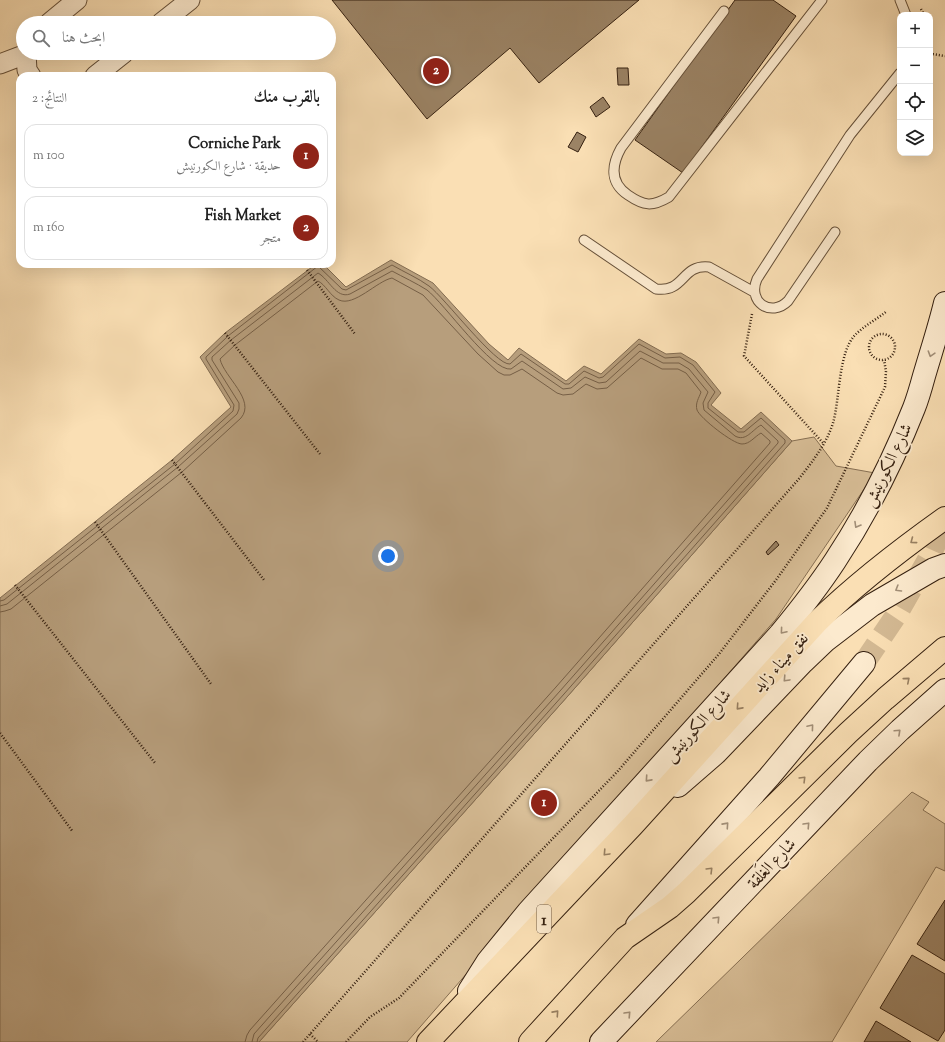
<!DOCTYPE html>
<html lang="ar">
<head>
<meta charset="utf-8">
<style>
	body { margin:0; font-family:"Sorts Mill Goudy",Amiri,serif; background:#f2f2f2; color:#222; direction:rtl }
	.controls { position:absolute; right:12px; top:12px; display:grid; overflow:hidden; border-radius:8px; box-shadow:0 4px 16px #0002 }
	.controls button { width:36px; height:36px; display:grid; place-items:center; padding:0; border:0; border-bottom:1px solid #e0e0e0; background:#fff; color:#222; font:20px sans-serif }
	.you { position:absolute; left:388px; top:556px; width:14px; height:14px; margin:-10px; border:3px solid #fff; border-radius:50%; background:#1a73e8; box-shadow:0 0 0 6px #1a73e833 }
	.badge { display:grid; place-items:center; width:26px; height:26px; border-radius:50%; background:#8f2418; color:#fff; font-size:13px; font-weight:700 }
	.pin { position:absolute; translate:-50% -50%; border:2px solid #fff; box-shadow:0 1px 4px #0006 }
	.list { margin:0; padding:0; list-style:none }
	h2 { display:flex; justify-content:space-between; align-items:center; height:52px; margin:0; padding:0 16px; font-size:17px }
	h2 small { font-size:13px; font-weight:400; color:#767676 }
	.list li { display:grid; grid-template-columns:26px 1fr auto; gap:12px; align-items:center; box-sizing:border-box; height:64px; margin:0 8px 8px; padding:0 8px; border:1px solid #e0e0e0; border-radius:12px }
	.list b { display:block; font-size:15px; white-space:nowrap }
	.list p { margin:0; font-size:13px; white-space:nowrap; color:#767676 }
	.list em { font-size:13px; font-style:normal; color:#767676 }
	.icon { flex:none; width:22px; height:22px; fill:none; stroke:currentColor; stroke-width:2; stroke-linecap:round; stroke-linejoin:round }
	.map { position:relative; flex:none; width:945px; height:1042px; overflow:hidden; direction:ltr }
	.search { position:absolute; background:#fff; box-shadow:0 4px 16px #0002; left:16px; top:16px; width:320px; height:44px; display:flex; align-items:center; gap:10px; box-sizing:border-box; padding:0 14px; border-radius:22px; color:#767676; font-size:15px }
	.panel { position:absolute; background:#fff; box-shadow:0 4px 16px #0002; left:16px; top:72px; width:320px; height:196px; border-radius:12px; direction:rtl }
	.map>svg:first-child { display:block }
	.green { fill:#d9bf98; stroke:#877054 }
	.water { fill:#b79e7c; stroke:#836c51 }
	.lines { fill:none; stroke-linecap:round; stroke-linejoin:round }
	.shore { stroke:#765f46; stroke-width:1 }
	.building { fill:#9b8365; stroke:#352010 }
	.secondary-tunnel { stroke:#d3b993; stroke-width:22; stroke-dasharray:22 11; stroke-linecap:butt }
	.lane-casing { stroke:#665039; stroke-width:11 }
	.street-casing { stroke:#665039; stroke-width:21 }
	.secondary-casing { stroke:#352010; stroke-width:24 }
	.highway-casing { stroke:#352010; stroke-width:24 }
	.path { stroke:#352010; stroke-width:2.5; stroke-dasharray:1 2; stroke-linecap:butt }
	.lane { stroke:#fceace; stroke-width:9 }
	.street { stroke:#fceace; stroke-width:19 }
	.secondary { stroke:#fceace; stroke-width:22 }
	.highway { stroke:#fadfb4; stroke-width:22 }
	.oneway { stroke:#a28f78 }
	.oneway2 { stroke:#988062 }
	.labels { text-anchor:middle; stroke-width:3.5; stroke-linejoin:round; paint-order:stroke }
	.shield { fill:#fceace; stroke:#715d49; stroke-width:1 }
	.shield-label { font-size:16px; font-weight:bold; fill:#352010 }
	.street-label { font-size:17px; fill:#352010; stroke:#fceace }
</style>
</head>
<body>
<div class="map">
<svg width="945" height="1042" viewBox="0 0 945 1042">
	<rect width="100%" height="100%" fill="#fadfb4"/>
	<filter id="stains"><feTurbulence type="fractalNoise" baseFrequency=".005" numOctaves="4"/><feColorMatrix values="0 0 0 0 .2 0 0 0 0 .09 0 0 0 0 .02 0 0 0 .5 -.17"/></filter>
	<radialGradient id="worn" r=".72"><stop offset=".6" stop-color="#630" stop-opacity="0"/><stop offset="1" stop-color="#630" stop-opacity=".3"/></radialGradient>
	<path class="green" d="M814 437 836 466 875 473 776 619 407 1042H259L567 697 792 441Z
		M912 792 929 802 923 810 945 824V871L936 867 832 1042H656Z"/>
	<path class="water" d="M391 260 433 283 489 344 508 360 519 348 566 381 584 366 601 374 639 339 666 354 681 353 696 362 721 393 711 405 741 429 761 412 792 441 567 697 259 1042H0V598L172 460 231 407 200 357 225 333 316 264H323L346 287Z"/>
	<g class="lines">
		<path class="shore" d="M0 601 4 600 175 464 233 411 234 405 206 359V357L228 336 318 266 342 289 346 290 392 265C404 272 418 278 429 286 444 297 496 366 510 364L521 354 565 384H569L584 371 599 378 603 377 639 344 665 358 680 357 693 365 715 392 708 403V408L738 432H744L761 418 785 440V443L564 694 258 1038 257 1042
			M0 606 7 604 178 467 237 414 239 409V403L212 360V357L231 340 318 273C329 279 336 299 350 294L392 271C403 277 416 283 427 290 444 303 492 372 511 369L522 361 563 389 571 388 585 377 599 383 606 382 640 351 663 363H679L689 369 708 392 703 403 704 410 735 436C746 442 752 430 761 425L778 441V443L560 691 254 1034 252 1042
			M0 612 5 611 11 609 182 472 241 418C256 400 224 377 220 359L235 345 318 281C326 285 330 296 339 300 354 307 377 281 392 278L423 295 478 354 498 372 504 375H510L522 369 557 393 563 395 573 394 586 384 597 389 607 388 641 358 662 369H678L686 373 701 392C699 398 695 403 697 410 700 418 733 444 742 444 750 444 754 437 761 433L770 441V443L556 687 250 1030 247 1035 245 1042"/>
	</g>
	<path class="building" d="M332 0H639L539 83 510 48 427 119Z
		M735 0H773L796 16 683 173 635 140Z
		M617 68H628L629 85H618Z
		M603 97 610 107 596 117 590 107Z
		M577 132 586 137 578 152 568 147Z
		M776 541 779 545 768 555 766 552Z
		M945 900V961L917 944Z
		M912 955 945 974V1030L938 1041 880 1008Z
		M876 1021 911 1042H864Z"/>
	<g class="lines">
		<path class="secondary-tunnel" d="M864 663 897 614 929 558 945 522"/>
		<g class="lane-casing">
			<path id="lane" d="M900 0 906 15
				M724 11 621 148C611 166 610 183 628 195 644 206 652 207 669 197L822 0
				M835 232 788 301C771 318 747 302 757 279L850 135 900 73
				M584 240 656 289C685 293 681 264 709 267L754 292"/>
		</g>
		<g class="street-casing">
			<path id="street" d="M49 23 77 0
				M161 23 190 0
				M26 53 27 70 31 76
				M0 64 26 54
				M95 76 124 53"/>
		</g>
		<g class="secondary-casing">
			<path id="secondary" d="M678 786 716 753 803 662 825 641 872 605 934 569 945 565
				M637 925 769 777 864 663
				M469 991 488 961 528 912 780 634C799 611 818 587 835 561 866 514 893 461 914 408 918 398 921 387 924 376 931 352 939 328 945 303
				M601 1042 868 761 900 730 945 690"/>
		</g>
		<g class="highway-casing">
			<path id="highway" d="M428 1042 633 825 817 622C857 583 900 550 945 518
				M530 1042 625 938 670 907 686 893 848 733 885 699 945 648"/>
		</g>
		<path class="path" d="M921 9 924 15
			M930 37 932 54 945 56
			M307 270 355 334
			M752 314 744 356 824 444
			M225 333 320 454
			M869 347a13 13 0 1 1 26 0a13 13 0 1 1-26 0Z
			M172 460 264 580
			M95 522 211 684
			M15 585 155 763
			M0 733 73 832
			M310 1034 318 1042
			M303 1042 798 480C812 462 826 445 833 423 840 399 838 353 855 335 864 326 877 319 887 311
			M346 1042 370 1017 399 998 617 772 719 654 776 580 827 508 885 387 886 371 884 360"/>
		<use href="#lane" class="lane"/>
		<use href="#street" class="street"/>
		<use href="#secondary" class="secondary"/>
		<use href="#highway" class="highway"/>
	</g>
	<defs><path id="oneway-chevron" d="M-2-3.5L2.5 0L-2 3.5" fill="none" stroke-width="1.6" stroke-linecap="round" stroke-linejoin="round"/></defs>
	<g class="oneway">
		<use href="#oneway-chevron" transform="translate(931 354) rotate(107)"/>
		<use href="#oneway-chevron" transform="translate(857 525) rotate(120)"/>
		<use href="#oneway-chevron" transform="translate(898 589) rotate(149)"/>
		<use href="#oneway-chevron" transform="translate(783 631) rotate(130)"/>
		<use href="#oneway-chevron" transform="translate(786 679) rotate(133)"/>
		<use href="#oneway-chevron" transform="translate(811 727) rotate(-50)"/>
		<use href="#oneway-chevron" transform="translate(898 732) rotate(-43)"/>
		<use href="#oneway-chevron" transform="translate(648 779) rotate(132)"/>
		<use href="#oneway-chevron" transform="translate(726 825) rotate(-48)"/>
		<use href="#oneway-chevron" transform="translate(807 825) rotate(-47)"/>
		<use href="#oneway-chevron" transform="translate(717 919) rotate(-47)"/>
		<use href="#oneway-chevron" transform="translate(628 1014) rotate(-47)"/>
	</g>
	<g class="oneway2">
		<use href="#oneway-chevron" transform="translate(913 541) rotate(143)"/>
		<use href="#oneway-chevron" transform="translate(907 680) rotate(-41)"/>
		<use href="#oneway-chevron" transform="translate(739 707) rotate(132)"/>
		<use href="#oneway-chevron" transform="translate(803 779) rotate(-45)"/>
		<use href="#oneway-chevron" transform="translate(606 853) rotate(133)"/>
		<use href="#oneway-chevron" transform="translate(710 870) rotate(-45)"/>
		<use href="#oneway-chevron" transform="translate(556 1013) rotate(-48)"/>
	</g>
	<g class="labels">
		<rect class="shield" x="537" y="905" width="14" height="28" rx="3"/>
		<g class="shield-label">
			<text x="544" y="925">1</text>
		</g>
		<g class="street-label">
			<text transform="translate(887 465) rotate(-64)" y="6">شارع الكورنيش</text>
			<text transform="translate(780 662) rotate(-48)" y="6">نفق ميناء زايد</text>
			<text transform="translate(697 725) rotate(-48)" y="6">شارع الكورنيش</text>
			<text transform="translate(771 863) rotate(-47)" y="6">شارع الغَلقة</text>
		</g>
	</g>
	<rect width="100%" height="100%" filter="url(#stains)"/>
	<rect width="100%" height="100%" fill="url(#worn)"/>
</svg>
<div class="controls">
<button>+</button>
<button>−</button>
<button><svg class="icon" aria-label="locate" viewBox="0 0 24 24"><circle cx="12" cy="12" r="6"/><path d="M12 2v4M12 18v4M2 12h4M18 12h4"/></svg></button>
<button><svg class="icon" aria-label="layers" viewBox="0 0 24 24"><path d="M12 4l9 5-9 5-9-5zM3 14l9 5 9-5"/></svg></button>
</div>
<div class="you"></div>
<div class="pin badge" style="left:544px;top:803px">1</div>
<div class="pin badge" style="left:436px;top:71px">2</div>
<div class="search"><svg class="icon" aria-label="search" viewBox="0 0 24 24"><circle cx="10" cy="10" r="6"/><path d="M15 15l6 6"/></svg>ابحث هنا</div>
<section class="panel">
<h2>بالقرب منك<small>النتائج: 2</small></h2>
<ul class="list">
<li><span class="badge">1</span><div><b>Corniche Park</b><p>حديقة · شارع الكورنيش</p></div><em>100 m</em></li>
<li><span class="badge">2</span><div><b>Fish Market</b><p>متجر</p></div><em>160 m</em></li>
</ul>
</section>
</div>
</body>
</html>
